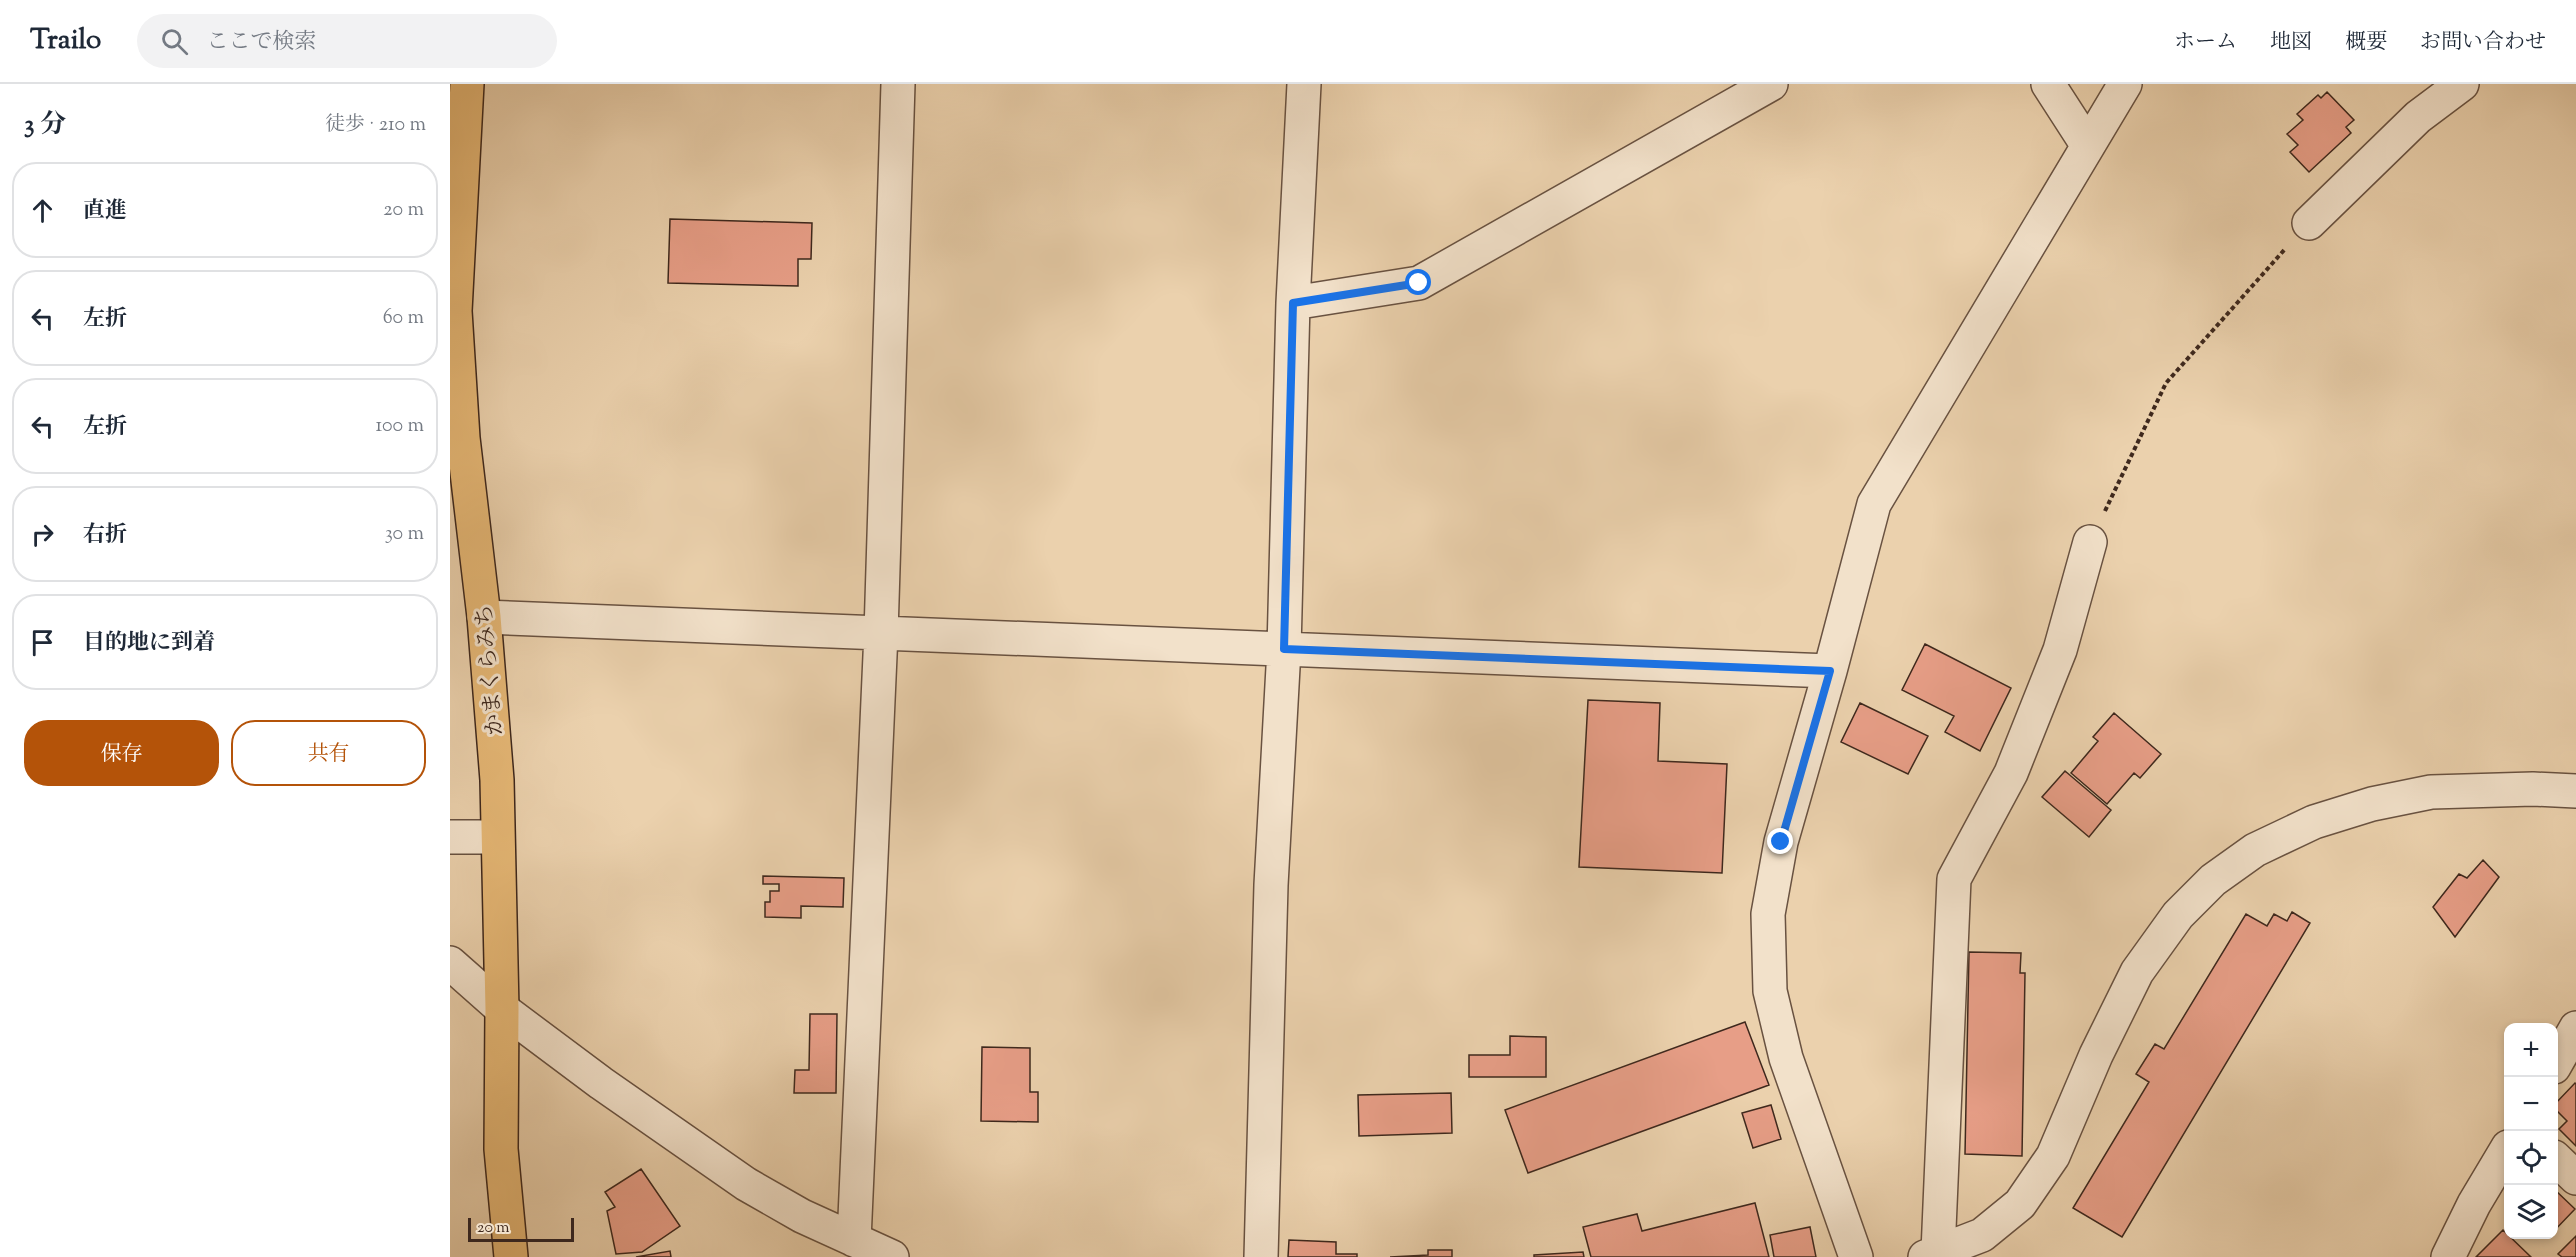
<!DOCTYPE html>
<html lang="ja">
<head>
<meta charset="utf-8">
<style>
	body { margin:0; font-family:"Sorts Mill Goudy","Noto Serif JP",serif; background:#f2f2f3; color:#1f2937 }
	.controls { position:absolute; right:18px; bottom:18px; display:grid; overflow:hidden; border-radius:12px; box-shadow:0 3px 9px #0003 }
	.controls button { width:54px; height:54px; display:grid; place-items:center; padding:0; border:0; border-bottom:2px solid #e0e1e3; background:#fff; color:#1f2937; font:30px sans-serif }
	.scale { position:absolute; left:18px; bottom:15px; width:106px; box-sizing:border-box; padding-left:6px; border:3px solid #3e281d; border-top:0; font-size:16px; line-height:21px; white-space:nowrap; color:#3e281d; -webkit-text-stroke:4px #f2e1ca; paint-order:stroke }
	.stop { position:absolute; width:18px; height:18px; margin:-14px; border:4px solid #1a73e8; border-radius:50%; background:#fff }
	.stop.end { background:#1a73e8; border-color:#fff; box-shadow:0 2px 6px #0008 }
	.list { margin:0; padding:0; list-style:none }
	h2 { display:flex; justify-content:space-between; align-items:center; height:78px; margin:0; padding:0 24px; font-size:26px }
	h2 small { font-size:20px; font-weight:400; color:#747a83 }
	.list li { display:grid; grid-template-columns:39px 1fr auto; gap:18px; align-items:center; box-sizing:border-box; height:96px; margin:0 12px 12px; padding:0 12px; border:2px solid #e0e1e3; border-radius:24px }
	.list b { display:block; font-size:22px; white-space:nowrap }
	.list em { font-size:20px; font-style:normal; color:#747a83 }
	.actions { display:flex; gap:12px; padding:18px 24px }
	.actions a { flex:1; padding:14px 0; border:2px solid #b45309; border-radius:24px; text-align:center; font-size:21px; color:#b45309 }
	.actions .main { background:#b45309; color:#fff }
	.icon { flex:none; width:33px; height:33px; fill:none; stroke:currentColor; stroke-width:2; stroke-linecap:round; stroke-linejoin:round }
	.map { position:relative; flex:none; width:2126px; height:1173px; overflow:hidden }
	header { display:flex; align-items:center; gap:36px; box-sizing:border-box; height:84px; padding:0 30px; background:#fff; border-bottom:2px solid #e0e1e3 }
	header strong { font-size:28px }
	nav { display:flex; gap:33px; margin-inline-start:auto; font-size:21px }
	.search { width:420px; height:54px; background:#f2f2f3; display:flex; align-items:center; gap:15px; box-sizing:border-box; padding:0 21px; border-radius:33px; color:#747a83; font-size:22px }
	main { display:flex }
	aside { flex:1; background:#fff }
	.map>svg:first-child { display:block }
	.building { fill:#e79e87; stroke:#3e281d; stroke-width:1.5 }
	.lines { fill:none; stroke-linecap:round; stroke-linejoin:round }
	.minor-casing { stroke:#695241; stroke-width:36 }
	.major-casing { stroke:#3e281d; stroke-width:36 }
	.path { stroke:#3e281d; stroke-width:4; stroke-dasharray:4.5 3; stroke-linecap:butt }
	.minor { stroke:#f2e1ca; stroke-width:33 }
	.major { stroke:#e6b876; stroke-width:33 }
	.route { stroke:#1a73e8; stroke-width:8 }
	.labels { text-anchor:middle; stroke-width:6; stroke-linejoin:round; paint-order:stroke }
	.street-label { font-size:22px; fill:#3e281d; stroke:#f2e1ca }
</style>
</head>
<body>
<header>
<strong>Trailo</strong>
<div class="search"><svg class="icon" aria-label="search" viewBox="0 0 24 24"><circle cx="10" cy="10" r="6"/><path d="M15 15l6 6"/></svg>ここで検索</div>
<nav><a>ホーム</a><a>地図</a><a>概要</a><a>お問い合わせ</a></nav>
</header>
<main>
<aside>
<h2>3 分<small>徒歩 · 210 m</small></h2>
<ul class="list">
<li><svg class="icon" aria-label="ahead" viewBox="0 0 24 24"><path d="M12 20V5M6 11l6-6 6 6"/></svg><div><b>直進</b></div><em>20 m</em></li>
<li><svg class="icon" aria-label="left" viewBox="0 0 24 24"><path d="M17 20v-9H6M10 6l-5 5 5 5"/></svg><div><b>左折</b></div><em>60 m</em></li>
<li><svg class="icon" aria-label="left" viewBox="0 0 24 24"><path d="M17 20v-9H6M10 6l-5 5 5 5"/></svg><div><b>左折</b></div><em>100 m</em></li>
<li><svg class="icon" aria-label="right" viewBox="0 0 24 24"><path d="M7 20v-9h11M14 6l5 5-5 5"/></svg><div><b>右折</b></div><em>30 m</em></li>
<li><svg class="icon" aria-label="arrive" viewBox="0 0 24 24"><path d="M6 21V4h12l-3 4 3 4H6"/></svg><div><b>目的地に到着</b></div></li>
</ul>
<div class="actions"><a class="main">保存</a><a>共有</a></div>
</aside>
<div class="map">
<svg width="2126" height="1173" viewBox="0 0 2126 1173">
	<rect width="100%" height="100%" fill="#ebd1ad"/>
	<filter id="stains"><feTurbulence type="fractalNoise" baseFrequency=".00333" numOctaves="4"/><feColorMatrix values="0 0 0 0 .2 0 0 0 0 .09 0 0 0 0 .02 0 0 0 .5 -.17"/></filter>
	<radialGradient id="worn" r=".72"><stop offset=".6" stop-color="#630" stop-opacity="0"/><stop offset="1" stop-color="#630" stop-opacity=".3"/></radialGradient>
	<path class="building" d="M1877 8 1904 36 1896 43 1901 49 1859 88 1840 68 1848 61 1837 50 1853 36 1847 30 1868 11 1871 14Z
		M220 135 362 139 361 175H348V202L218 199Z
		M1475 560 1561 604 1530 667 1495 648 1504 632 1452 606Z
		M1138 616 1210 619 1208 677 1277 680 1272 789 1129 783Z
		M1410 619 1478 652 1458 690 1391 658Z
		M1664 629 1711 670 1690 694 1684 689 1657 720 1621 689 1648 657 1643 653Z
		M1615 687 1661 726 1639 753 1592 713Z
		M2033 776 2049 793 2005 853 1983 823 2009 790 2017 794Z
		M313 792 394 794 393 823 351 822V834L315 833V818H320V807H329V800H313Z
		M1842 828 1860 839 1672 1153 1623 1124 1699 998 1686 990 1705 960 1714 965 1796 830 1817 842 1824 830 1837 837Z
		M1519 868 1571 869 1570 889H1575L1572 1072 1515 1070Z
		M360 930H387L386 1009H344L345 986H359Z
		M1295 938 1319 1001 1078 1089 1055 1026Z
		M1060 952 1096 953V993H1019V971H1060Z
		M532 963 580 964V1008H588V1038L531 1037Z
		M2125 999 2126 1000V1062L2109 1045 2117 1037 2104 1024V1021Z
		M1001 1009 1002 1049 909 1052 908 1011Z
		M1321 1021 1331 1055 1303 1064 1292 1029Z
		M191 1085 230 1142 192 1168 166 1170 157 1127 165 1123 155 1108Z
		M2104 1105 2125 1125 2104 1147Z
		M1305 1119 1319 1173H1141L1133 1143 1187 1130 1192 1147Z
		M1360 1143 1366 1173H1324L1320 1151Z
		M2053 1146 2081 1173H2026Z
		M2126 1152V1173H2112L2108 1170Z
		M839 1156 886 1158V1170H907V1173H838Z
		M978 1166H1002V1173H940L978 1171Z
		M220 1167 221 1173H186Z
		M1133 1168 1134 1173H1084V1171Z"/>
	<g class="lines">
		<g class="minor-casing">
			<path id="minor" d="M1598 0 1638 62
				M1859 139 1968 33 2012 0
				M843 219 969 199 1321 0
				M34 533 1380 587
				M0 753H47
				M0 879 52 925 151 999 296 1100 352 1132 442 1173
				M2104 983 2126 944
				M2104 1073 2126 1094
				M404 1156 431 549 448 0
				M1488 1168 1504 795 1561 689 1610 566 1640 458
				M811 1173 821 801 834 565 843 219 854 0
				M1406 1173 1336 974 1320 907 1318 830 1331 758 1380 587 1424 420 1675 0
				M1475 1173 1532 1151 1570 1120 1603 1072 1646 971 1687 888 1728 831 1763 796 1805 766 1864 738 1922 720 1981 708 2083 705 2126 707
				M1998 1173 2024 1120 2058 1063"/>
		</g>
		<g class="major-casing">
			<path id="major" d="M17 0 5 227 13 354 34 533 47 696 52 925 51 1065 61 1173"/>
		</g>
		<path class="path" d="M1655 427 1716 299 1836 164"/>
		<use href="#minor" class="minor"/>
		<use href="#major" class="major"/>
	</g>
	<g class="lines">
		<path class="route" d="M969 199 843 219 834 565 1380 587 1331 758"/>
	</g>
	<g class="labels">
		<g class="street-label">
			<text transform="translate(38 586) rotate(-95)" y="8">かまくらみち</text>
		</g>
	</g>
	<rect width="100%" height="100%" filter="url(#stains)"/>
	<rect width="100%" height="100%" fill="url(#worn)"/>
</svg>
<div class="controls">
<button>+</button>
<button>−</button>
<button><svg class="icon" aria-label="locate" viewBox="0 0 24 24"><circle cx="12" cy="12" r="6"/><path d="M12 2v4M12 18v4M2 12h4M18 12h4"/></svg></button>
<button><svg class="icon" aria-label="layers" viewBox="0 0 24 24"><path d="M12 4l9 5-9 5-9-5zM3 14l9 5 9-5"/></svg></button>
</div>
<div class="scale">20 m</div>
<div class="stop" style="left:969px;top:199px"></div>
<div class="stop end" style="left:1331px;top:758px"></div>
</div>
</main>
</body>
</html>
